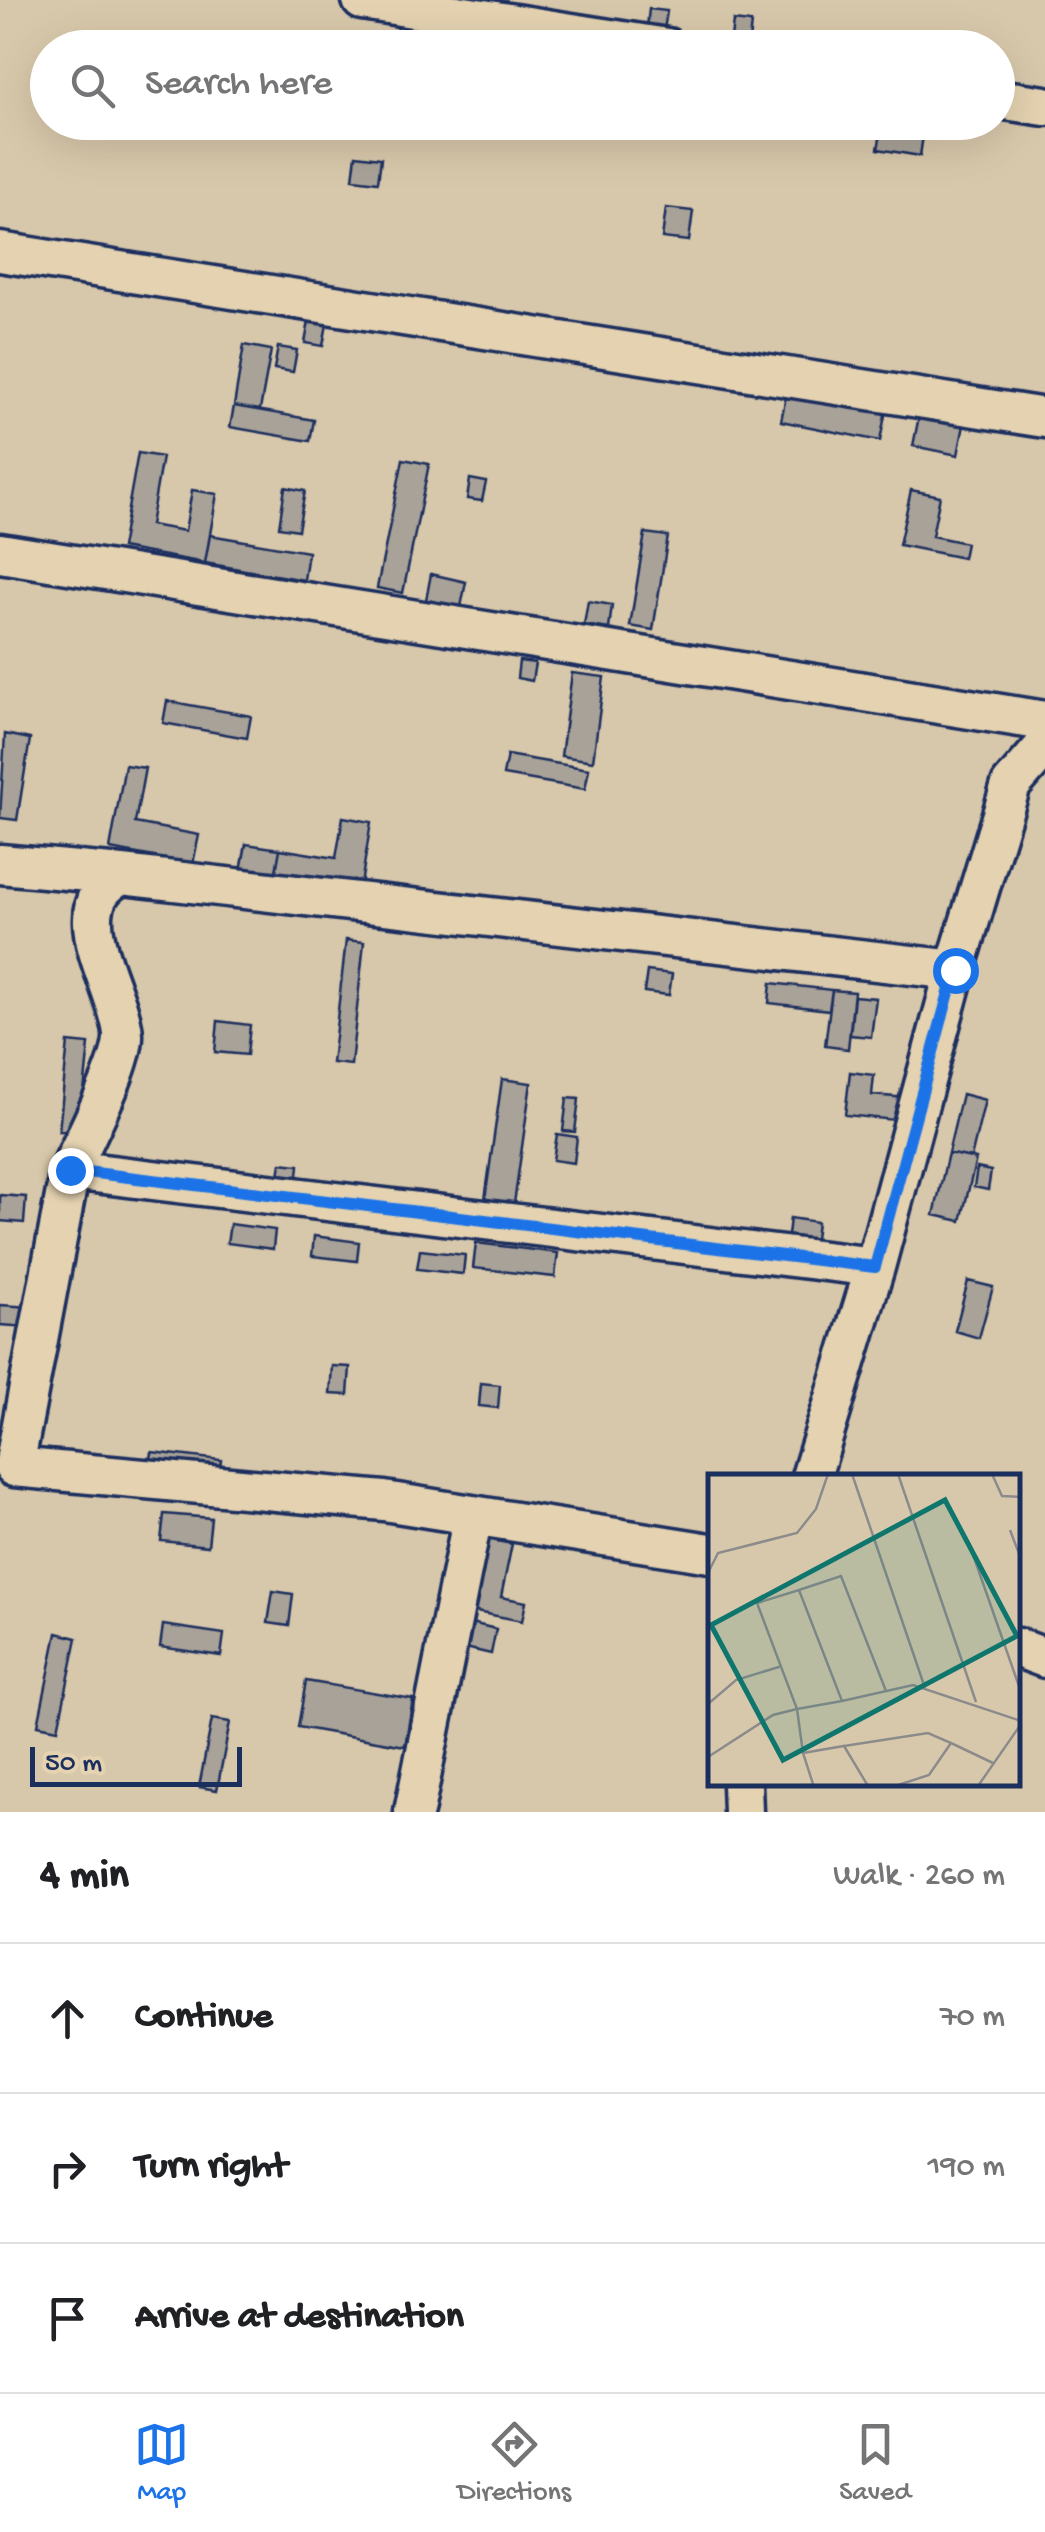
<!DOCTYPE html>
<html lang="en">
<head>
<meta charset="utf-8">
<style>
	body { margin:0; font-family:"Gochi Hand",sans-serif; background:#f2f2f2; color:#202124 }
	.scale { position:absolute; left:30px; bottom:25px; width:212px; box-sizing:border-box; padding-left:10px; border:5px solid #1b2f5e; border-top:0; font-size:28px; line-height:35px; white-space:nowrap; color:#1b2f5e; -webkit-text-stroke:8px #e4d2b0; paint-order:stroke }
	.stop { position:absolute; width:30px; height:30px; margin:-22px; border:8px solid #1a73e8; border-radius:50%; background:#fff }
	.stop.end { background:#1a73e8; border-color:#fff; box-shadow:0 2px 10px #0008 }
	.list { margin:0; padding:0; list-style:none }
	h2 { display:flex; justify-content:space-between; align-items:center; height:130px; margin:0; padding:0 40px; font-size:42px }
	h2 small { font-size:32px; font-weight:400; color:#757577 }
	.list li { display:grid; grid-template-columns:65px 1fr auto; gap:30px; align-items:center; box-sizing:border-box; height:150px; padding:0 40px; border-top:2px solid #e0e0e0 }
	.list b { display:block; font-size:38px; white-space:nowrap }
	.list em { font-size:32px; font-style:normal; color:#757577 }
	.icon { flex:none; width:55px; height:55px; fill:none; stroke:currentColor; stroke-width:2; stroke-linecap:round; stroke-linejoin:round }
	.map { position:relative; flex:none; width:1045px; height:1812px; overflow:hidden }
	.search { position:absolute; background:#fff; box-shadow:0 10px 40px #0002; left:30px; right:30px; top:30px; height:110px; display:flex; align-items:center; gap:25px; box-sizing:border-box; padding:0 35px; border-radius:55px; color:#757577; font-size:38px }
	.sheet { height:580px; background:#fff }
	nav { display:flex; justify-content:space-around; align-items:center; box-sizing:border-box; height:140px; border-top:2px solid #e0e0e0; background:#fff; font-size:28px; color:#757577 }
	nav a { display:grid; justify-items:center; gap:5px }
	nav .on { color:#1a73e8 }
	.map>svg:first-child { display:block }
	.building { fill:#a9a298; stroke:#1b2f5e; stroke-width:2.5 }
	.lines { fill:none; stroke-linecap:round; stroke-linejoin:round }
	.minor-casing { stroke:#1b2f5e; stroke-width:45 }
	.minor { stroke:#e4d2b0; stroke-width:38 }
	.route { stroke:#1a73e8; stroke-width:12 }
	.inset-road { fill:none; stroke:#8c8b8c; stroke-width:2.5 }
	.view { fill:#0f766e; fill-opacity:0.15; stroke:#0f766e; stroke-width:5 }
	.inset-edge { fill:none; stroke:#1b2f5e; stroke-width:5 }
</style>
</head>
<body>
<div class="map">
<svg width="1045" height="1812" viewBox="0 0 1045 1812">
	<rect width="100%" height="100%" fill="#d8c8ab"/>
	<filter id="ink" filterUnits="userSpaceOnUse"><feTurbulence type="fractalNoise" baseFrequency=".01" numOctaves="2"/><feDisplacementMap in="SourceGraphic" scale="20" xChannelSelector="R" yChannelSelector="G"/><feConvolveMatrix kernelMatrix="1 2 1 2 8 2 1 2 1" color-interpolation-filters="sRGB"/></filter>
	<g filter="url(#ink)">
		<path class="building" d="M649 9 667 11 664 30 647 27Z
			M733 21 751 23 749 41 731 39Z
			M398 25 465 39 463 48H394Z
			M883 122H925L920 156 878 149Z
			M356 155 381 158 378 182 353 179Z
			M666 208 693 211 689 241 662 238Z
			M309 321 327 324 323 346 305 343Z
			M244 345 271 350 260 410 234 406Z
			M278 347 297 350 293 372 274 369Z
			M787 391 886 410 880 441 781 421Z
			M234 406 314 420 310 441 230 427Z
			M919 416 964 425 958 455 913 446Z
			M138 453 162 457 150 525 185 531 192 490 217 494 205 563 121 548Z
			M403 459 429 464 403 593 377 588Z
			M470 479 486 482 482 501 467 499Z
			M285 487 305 491 298 530 279 527Z
			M911 490 940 496 932 536 966 543 963 558 899 545Z
			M645 533 668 536 653 630 630 626Z
			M210 535 308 552 304 580 205 563Z
			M431 574 466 582 461 607 426 600Z
			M588 601 612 605 609 629 584 625Z
			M519 661 535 663 532 681 517 678Z
			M572 673 604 677 593 761 561 756Z
			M167 701 251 716 247 738 163 723Z
			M5 734 30 739 17 820 0 818Z
			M507 755 589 769 585 789 503 775Z
			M125 765 145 768 135 823 199 835 193 864 110 849Z
			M343 817 371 822 360 891 275 877 280 849 336 858Z
			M246 844 280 849 275 877 241 871Z
			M346 940 364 942 351 1065 332 1063Z
			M647 971 672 974 669 995 644 992Z
			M771 983 832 990 829 1010 769 1003Z
			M832 990 854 992 848 1049 825 1046Z
			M854 996 876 998 871 1037 850 1035Z
			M218 1021 250 1025 247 1055 215 1052Z
			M68 1042 89 1044 80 1132 59 1131Z
			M850 1072 874 1075 872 1095 907 1098 904 1121 845 1115Z
			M502 1079 531 1083 513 1211 484 1207Z
			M962 1094 985 1100 971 1158 948 1153Z
			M567 1098 579 1099 575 1132 563 1131Z
			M557 1134 577 1137 574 1163 553 1160Z
			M948 1153 976 1159 961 1221 934 1215Z
			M281 1163 299 1165 297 1185 278 1182Z
			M977 1168 991 1171 988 1190 974 1187Z
			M0 1195 26 1197 24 1223 0 1221Z
			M790 1218 817 1222 814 1247 787 1244Z
			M230 1224 275 1230 273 1249 227 1243Z
			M314 1236 359 1242 357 1261 312 1256Z
			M476 1243 558 1253 555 1277 473 1268Z
			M420 1250 465 1255 463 1274 417 1269Z
			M968 1281 993 1287 979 1338 955 1331Z
			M0 1305 31 1307 29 1327 0 1325Z
			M332 1366 350 1367 348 1395 330 1394Z
			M481 1383 500 1385 498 1408 479 1406Z
			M152 1452 221 1460 218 1481 149 1473Z
			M164 1514 211 1518 208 1546 161 1541Z
			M486 1539 512 1544 501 1597 526 1602 522 1621 471 1611Z
			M273 1591 293 1594 289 1626 268 1623Z
			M467 1622 496 1629 491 1654 461 1647Z
			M163 1625 224 1634 221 1656 160 1647Z
			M57 1633 77 1638 58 1729 38 1725Z
			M306 1681 413 1699 405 1746 298 1727Z
			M212 1719 230 1722 217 1790 199 1787Z"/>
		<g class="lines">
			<g class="minor-casing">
				<path id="minor" d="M362 0 667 48
					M998 99 1045 106
					M0 252 1045 418
					M0 553 1045 721
					M0 864 122 875
					M70 1170C83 1141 125 1062 123 1034 119 985 58 905 122 875L955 970
					M875 1267 955 970 1011 785 1045 746
					M710 1553 384 1501 14 1467 70 1170 875 1267 811 1477
					M1018 1648 1045 1658
					M742 1784 743 1812
					M414 1812 473 1515"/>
			</g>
			<use href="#minor" class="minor"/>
		</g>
	</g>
	<g class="lines" filter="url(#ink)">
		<path class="route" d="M70 1170 875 1267 955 970"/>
	</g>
	<g transform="translate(708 1474)">
		<rect width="312" height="312" fill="#d8c8ab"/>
		<path class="inset-road" d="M144 0 217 214M190 0 268 228M284 0 294 22 313 23M302 56 313 85M262 72 313 218M0 99 10 79 89 59 108 35 120 0M91 116 133 102 178 217M134 227 205 211 313 247M0 230 28 206 74 192M243 269 285 289M136 272 220 259 243 269 221 301 187 312M0 283 65 241 89 235 134 227 91 116 49 129 89 235 95 279M105 310 95 279 136 272 160 312M25 312 106 311M270 312 313 250"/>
		<path class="view" d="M237 26 309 162 75 286 3 151Z"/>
		<rect width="312" height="312" class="inset-edge"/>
	</g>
</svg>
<div class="scale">50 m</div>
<div class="stop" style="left:955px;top:970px"></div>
<div class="stop end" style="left:70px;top:1170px"></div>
<div class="search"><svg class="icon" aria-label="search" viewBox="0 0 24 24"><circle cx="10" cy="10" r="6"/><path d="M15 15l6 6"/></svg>Search here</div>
</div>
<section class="sheet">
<h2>4 min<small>Walk · 260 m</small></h2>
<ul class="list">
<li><svg class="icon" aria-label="ahead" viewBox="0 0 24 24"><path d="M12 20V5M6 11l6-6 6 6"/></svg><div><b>Continue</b></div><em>70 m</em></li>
<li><svg class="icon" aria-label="right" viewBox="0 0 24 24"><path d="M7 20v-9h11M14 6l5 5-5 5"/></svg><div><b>Turn right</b></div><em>190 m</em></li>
<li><svg class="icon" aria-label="arrive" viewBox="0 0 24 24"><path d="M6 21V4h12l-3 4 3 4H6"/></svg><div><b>Arrive at destination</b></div></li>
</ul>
</section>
<nav>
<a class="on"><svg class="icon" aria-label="map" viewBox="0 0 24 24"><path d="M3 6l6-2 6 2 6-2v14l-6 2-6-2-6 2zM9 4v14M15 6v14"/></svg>Map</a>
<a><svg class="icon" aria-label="directions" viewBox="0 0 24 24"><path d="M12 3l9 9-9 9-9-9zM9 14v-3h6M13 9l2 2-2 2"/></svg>Directions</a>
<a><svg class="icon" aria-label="saved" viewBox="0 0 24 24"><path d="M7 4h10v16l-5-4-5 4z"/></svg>Saved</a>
</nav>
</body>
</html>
